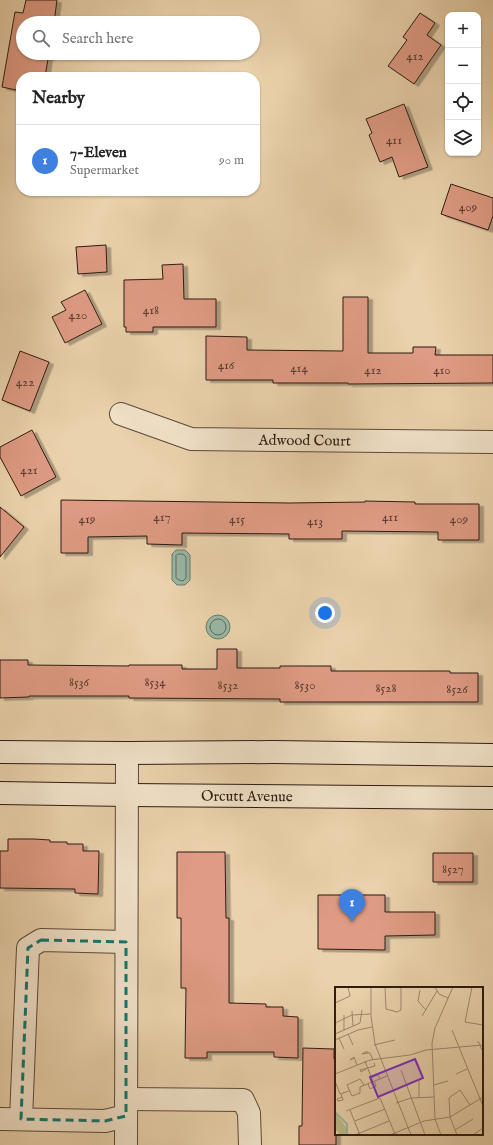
<!DOCTYPE html>
<html lang="en">
<head>
<meta charset="utf-8">
<style>
	body { margin:0; font-family:"IM FELL English",serif; background:#f2f2f2; color:#222 }
	.controls { position:absolute; right:12px; top:12px; display:grid; overflow:hidden; border-radius:8px; box-shadow:0 1px 3px #0004 }
	.controls button { width:36px; height:36px; display:grid; place-items:center; padding:0; border:0; border-bottom:1px solid #e0e0e0; background:#fff; color:#222; font:20px sans-serif }
	.you { position:absolute; left:325px; top:613px; width:14px; height:14px; margin:-10px; border:3px solid #fff; border-radius:50%; background:#1a73e8; box-shadow:0 0 0 6px #1a73e833 }
	.badge { display:grid; place-items:center; width:26px; height:26px; border-radius:50%; background:#8f2418; color:#fff; font-size:13px; font-weight:700 }
	.pin { position:absolute; translate:-50% -33px; filter:drop-shadow(0 1px 2px #0008) }
	.pin::after { content:''; position:absolute; top:21px; width:14px; height:12px; background:inherit; clip-path:polygon(0 0,100% 0,50% 100%) }
	.list { margin:0; padding:0; list-style:none }
	h2 { display:flex; justify-content:space-between; align-items:center; height:52px; margin:0; padding:0 16px; font-size:17px }
	h2 small { font-size:13px; font-weight:400; color:#767676 }
	.list li { display:grid; grid-template-columns:26px 1fr auto; gap:12px; align-items:center; box-sizing:border-box; height:72px; padding:0 16px; border-top:1px solid #e0e0e0 }
	.list b { display:block; font-size:15px; white-space:nowrap }
	.list p { margin:0; font-size:13px; white-space:nowrap; color:#767676 }
	.list em { font-size:13px; font-style:normal; color:#767676 }
	.icon { flex:none; width:22px; height:22px; fill:none; stroke:currentColor; stroke-width:2; stroke-linecap:round; stroke-linejoin:round }
	.map { position:relative; flex:none; width:493px; height:1145px; overflow:hidden }
	.search { position:absolute; background:#fff; box-shadow:0 1px 3px #0004; left:16px; top:16px; width:244px; height:44px; display:flex; align-items:center; gap:10px; box-sizing:border-box; padding:0 14px; border-radius:22px; color:#767676; font-size:15px }
	.panel { position:absolute; background:#fff; box-shadow:0 1px 3px #0004; left:16px; top:72px; width:244px; height:124px; border-radius:16px }
	.map>svg:first-child { display:block }
	.water { fill:#98b8a5; stroke:#6e796b }
	.lines { fill:none; stroke-linecap:round; stroke-linejoin:round }
	.shore { stroke:#636a5c; stroke-width:1 }
	.building { fill:#df9b84; stroke:#2e1b13; filter:url(#shadow) }
	.minor-casing { stroke:#5d4939; stroke-width:24 }
	.secondary-casing { stroke:#2e1b13; stroke-width:24 }
	.minor { stroke:#f1e2c9; stroke-width:22 }
	.secondary { stroke:#f1e2c9; stroke-width:22 }
	.marked { fill:none; stroke:#0f766e; stroke-width:3; stroke-dasharray:8 5; stroke-linejoin:round }
	.labels { text-anchor:middle; stroke-width:4; stroke-linejoin:round; paint-order:stroke }
	.number-label { font-size:13px; fill:#5a3b2f }
	.street-label { font-size:15px; fill:#2e1b13; stroke:#f1e2c9 }
	.inset-river { fill:none; stroke:#98b8a5; stroke-width:2 }
	.inset-road { fill:none; stroke:#9f896f; stroke-width:1 }
	.view { fill:#7b2cbf; fill-opacity:0.15; stroke:#7b2cbf; stroke-width:2 }
	.inset-edge { fill:none; stroke:#2e1b13; stroke-width:2 }
</style>
</head>
<body>
<div class="map">
<svg width="493" height="1145" viewBox="0 0 493 1145">
	<defs>
		<filter id="shadow"><feDropShadow dx="4.5" dy="2.5" stdDeviation="0" flood-color="#0004"/></filter>
	</defs>
	<rect width="100%" height="100%" fill="#ead2ac"/>
	<filter id="stains"><feTurbulence type="fractalNoise" baseFrequency=".005" numOctaves="4"/><feColorMatrix values="0 0 0 0 .2 0 0 0 0 .09 0 0 0 0 .02 0 0 0 .5 -.17"/></filter>
	<radialGradient id="worn" r=".72"><stop offset=".6" stop-color="#630" stop-opacity="0"/><stop offset="1" stop-color="#630" stop-opacity=".3"/></radialGradient>
	<path class="water" d="M176 550H185L190 555V580L185 585H177L172 580V554Z
		M206 627a12 12 0 1 1 24 0a12 12 0 1 1-24 0Z"/>
	<g class="lines">
		<path class="shore" d="M178 554H183L186 557V578L183 581 179 580 176 578V556Z
			M210 627a8 8 0 1 1 16 0a8 8 0 1 1-16 0Z"/>
	</g>
	<path class="building" d="M26 0H57L54 23H23V53H49L45 77H21V91L2 87 15 12 23 13Z
		M420 13 435 23 427 35 441 45 414 84 388 66 407 40 403 37Z
		M404 104 428 167 399 177 392 157 380 162 369 135 372 133 366 119Z
		M451 184 493 198V216L488 230 441 214Z
		M106 245 107 272 78 274 76 247Z
		M183 264 184 299H216V327H153V332H126V327H124V280L163 279 162 265Z
		M85 290 102 324 65 343 52 317 66 310 61 302Z
		M343 297H368V353H413V347H436L435 355H493V383L348 384V383H273V380H206V336L247 337V350L343 351Z
		M20 351 49 362 30 411 2 400Z
		M32 430 56 477 21 496 0 457V447Z
		M61 500 289 503 365 502V501L415 502V504H479V540H438V532L342 531V539H289V534L182 533V545L147 544V536L88 537V553H61Z
		M0 507 24 527 0 557Z
		M217 649H237V668H280V666H331V671H450V673H478V702H280V699L129 698V696H29V697L0 698V660H28V665L129 666V665H182V669H217Z
		M8 839H34L50 840V842H67V844H83V851H99L98 894 75 893V889L0 888V851H8Z
		M177 852H225L226 918H229V1003L266 1004V1007H283V1016L298 1017V1058L274 1057V1052H207V1058H185L186 988H181V918H177Z
		M433 853H473V882H433Z
		M318 895H385V912H435V935L385 936V950L318 949Z
		M303 1048 334 1049V1059H336V1145H299V1126H302Z"/>
	<g class="lines">
		<g class="minor-casing">
			<g id="minor">
				<path id="s1" d="M121 414 191 439 493 442"/>
				<path d="M126 1099 243 1100 249 1113 250 1145"/>
				<path d="M0 1119 105 1121 126 1116"/>
				<path d="M21 1119 28 948 41 940 126 942"/>
				<path d="M126 1145 127 753"/>
			</g>
		</g>
		<g class="secondary-casing">
			<g id="secondary">
				<path d="M0 752 127 753 273 752 493 755"/>
				<path id="s2" d="M0 793 127 795 493 798"/>
			</g>
		</g>
		<use href="#minor" class="minor"/>
		<use href="#secondary" class="secondary"/>
	</g>
	<path class="marked" d="M41 940 126 942V1116L105 1121 21 1119 28 948Z"/>
	<g class="labels">
		<g class="number-label">
			<text x="415" y="60">412</text>
			<text x="394" y="144">411</text>
			<text x="468" y="211">409</text>
			<text x="151" y="314">418</text>
			<text x="78" y="319">420</text>
			<text x="226" y="369">416</text>
			<text x="299" y="372">414</text>
			<text x="373" y="374">412</text>
			<text x="442" y="374">410</text>
			<text x="25" y="386">422</text>
			<text x="29" y="474">421</text>
			<text x="162" y="521">417</text>
			<text x="390" y="521">411</text>
			<text x="87" y="523">419</text>
			<text x="237" y="523">415</text>
			<text x="459" y="523">409</text>
			<text x="315" y="525">413</text>
			<text x="79" y="686">8536</text>
			<text x="155" y="686">8534</text>
			<text x="228" y="689">8532</text>
			<text x="305" y="689">8530</text>
			<text x="386" y="692">8528</text>
			<text x="457" y="693">8526</text>
			<text x="453" y="873">8527</text>
		</g>
		<g class="street-label">
			<text dy="5" stroke="none"><textPath href="#s1" startOffset="188">Adwood Court</textPath></text>
			<text dy="5" stroke="none"><textPath href="#s2" startOffset="247">Orcutt Avenue</textPath></text>
		</g>
	</g>
	<g transform="translate(335 987)">
		<rect width="148" height="148" fill="#ead2ac"/>
		<path d="M0 126 11 140V148H5L0 142Z" fill="#babb87"/>
		<path class="inset-river" d="M0 125 12 137V148"/>
		<path class="inset-road" d="M36 0V29L40 57 76 148M50 0 51 22 62 25 66 23V0M100 0 104 7 113 11M137 0 130 35 148 38M85 3 83 14 91 23M0 16 15 9 13 0M17 24 18 39M9 28V43M87 29 102 4M0 36 17 28 35 27M117 43 148 119M0 47 25 36 27 23M13 47 18 58M4 51 9 62M0 53 23 43 37 40M143 54 148 65M39 58 60 53M33 66 27 67 30 65H33V66H35L38 73M20 71 15 73 19 70 22 78M30 74 38 95M31 82 26 85 25 83 40 79 39 76M66 83 90 148M0 87 35 73 75 68 91 63 148 58M121 87 132 82M36 91 43 88 45 92M84 93V111M0 94 5 107 14 104M33 97 35 102 41 99 39 94M29 98 25 92 12 98 17 109 25 106V100L52 89M99 98 113 94M6 107 7 110 8 112V113L3 114 2 112 7 110M61 116 76 111 99 110M15 123 25 148M11 124 45 111 60 147M20 134 50 122M120 143 138 132M20 148 54 134M55 148 89 134 115 130 148 110M106 148 100 132 97 56 100 41 118 0M122 148 115 130 114 111 125 103 135 118M138 148 148 141"/>
		<path class="view" d="M80 72 88 91 43 110 35 90Z"/>
		<rect width="148" height="148" class="inset-edge"/>
	</g>
	<rect width="100%" height="100%" filter="url(#stains)"/>
	<rect width="100%" height="100%" fill="url(#worn)"/>
</svg>
<div class="controls">
<button>+</button>
<button>−</button>
<button><svg class="icon" aria-label="locate" viewBox="0 0 24 24"><circle cx="12" cy="12" r="6"/><path d="M12 2v4M12 18v4M2 12h4M18 12h4"/></svg></button>
<button><svg class="icon" aria-label="layers" viewBox="0 0 24 24"><path d="M12 4l9 5-9 5-9-5zM3 14l9 5 9-5"/></svg></button>
</div>
<div class="you"></div>
<div class="pin badge" style="left:352px;top:922px;background:#3f7fe0">1</div>
<div class="search"><svg class="icon" aria-label="search" viewBox="0 0 24 24"><circle cx="10" cy="10" r="6"/><path d="M15 15l6 6"/></svg>Search here</div>
<section class="panel">
<h2>Nearby<small></small></h2>
<ul class="list">
<li><span class="badge" style="background:#3f7fe0">1</span><div><b>7-Eleven</b><p>Supermarket</p></div><em>90 m</em></li>
</ul>
</section>
</div>
</body>
</html>
